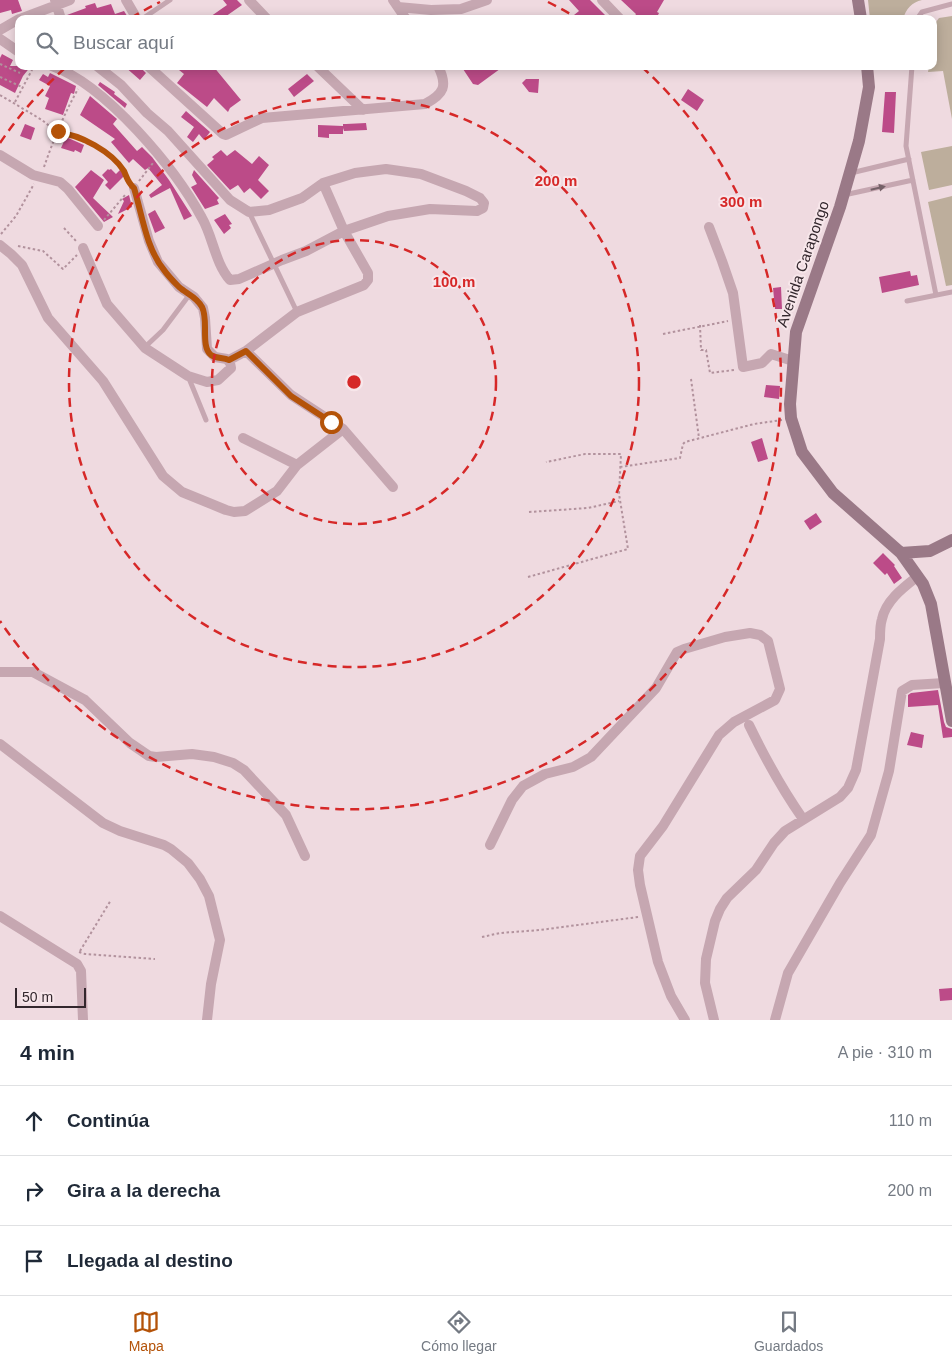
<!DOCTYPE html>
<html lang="es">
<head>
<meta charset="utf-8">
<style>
	body { margin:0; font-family:Arial,sans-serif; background:#f6f6f7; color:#1f2937 }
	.scale { position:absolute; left:15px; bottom:12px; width:71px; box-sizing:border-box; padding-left:5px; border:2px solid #33272d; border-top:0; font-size:14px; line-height:18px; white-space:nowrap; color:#33272d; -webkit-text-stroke:4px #f7e6ea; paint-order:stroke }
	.stop { position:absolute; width:15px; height:15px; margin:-11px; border:4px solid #b45309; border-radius:50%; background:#fff }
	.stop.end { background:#b45309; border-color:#fff; box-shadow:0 1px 5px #0008 }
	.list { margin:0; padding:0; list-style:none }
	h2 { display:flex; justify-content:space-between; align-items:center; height:65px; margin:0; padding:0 20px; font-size:21px }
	h2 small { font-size:16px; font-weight:400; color:#747a83 }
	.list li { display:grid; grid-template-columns:32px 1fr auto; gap:15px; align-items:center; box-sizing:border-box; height:70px; padding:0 20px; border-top:1px solid #e0e1e3 }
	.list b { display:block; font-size:19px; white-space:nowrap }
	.list em { font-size:16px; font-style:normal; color:#747a83 }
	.icon { flex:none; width:28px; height:28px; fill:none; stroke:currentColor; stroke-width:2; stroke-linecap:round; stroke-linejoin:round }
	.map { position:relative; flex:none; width:952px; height:1020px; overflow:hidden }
	.search { position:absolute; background:#fff; box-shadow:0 2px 12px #0003; left:15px; right:15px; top:15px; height:55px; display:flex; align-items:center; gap:12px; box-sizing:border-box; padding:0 18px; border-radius:10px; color:#747a83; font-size:19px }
	.sheet { height:275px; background:#fff }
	nav { display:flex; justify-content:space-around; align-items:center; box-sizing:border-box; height:70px; border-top:1px solid #e0e1e3; background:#fff; font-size:14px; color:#747a83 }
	nav a { display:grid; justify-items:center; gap:2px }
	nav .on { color:#b45309 }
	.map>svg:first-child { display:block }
	.green { fill:#bdae9c }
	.building { fill:#bc4b88 }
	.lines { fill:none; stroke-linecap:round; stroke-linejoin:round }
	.path { stroke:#b2929d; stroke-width:2; stroke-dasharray:2.5 2.5; stroke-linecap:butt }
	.lane { stroke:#c6a7b1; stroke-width:5 }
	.street { stroke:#c6a7b1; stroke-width:10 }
	.secondary { stroke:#9a7987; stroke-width:12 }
	.oneway { fill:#756168 }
	.route { stroke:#b45309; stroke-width:6 }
	.ring { fill:none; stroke:#d62828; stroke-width:2.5; stroke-dasharray:9 6 }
	.labels { text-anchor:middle; stroke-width:4; stroke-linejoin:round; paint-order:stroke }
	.street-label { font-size:15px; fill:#33272d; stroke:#f7e6ea }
	.centre { fill:#d62828; stroke:#f7e6ea; stroke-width:2.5 }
	.ring-label { font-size:15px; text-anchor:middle; font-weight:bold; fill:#d62828; stroke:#f7e6ea; stroke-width:4; stroke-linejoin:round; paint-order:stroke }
</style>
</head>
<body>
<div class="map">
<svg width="952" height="1020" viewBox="0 0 952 1020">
	<rect width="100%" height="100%" fill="#efdae0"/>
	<path class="green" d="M868 0H922C912 2 906 9 903 19H870Z
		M952 16V119L943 71 928 72 929 66H933V26L939 18Z
		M952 146V185L929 190 921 152Z
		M952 196V285L946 286 928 202Z"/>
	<path class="building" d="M0 0H18L22 11 12 14 11 10 0 13Z
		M223 0H237L242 5 222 19H207L227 5Z
		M569 0H590L609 19H578L574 15 579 11Z
		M621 0H664L657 12 659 13 656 19H633L636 14Z
		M95 3 97 8 111 4 115 14 124 11 129 19H68L67 15 86 8 85 6Z
		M2 54 13 60 10 66H31L23 76 15 93 0 85V58Z
		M124 66H139L146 73 140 80Z
		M174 66H213L241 100 230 108 228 112 214 98 207 107 177 83 184 74Z
		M461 66H504L478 85 473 84Z
		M50 73 76 86 74 94 71 93 63 115 45 109 49 98 45 96 50 86 39 80 43 74 48 77Z
		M307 74 314 81 294 97 288 89Z
		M526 79H539L538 93 529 92 522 83Z
		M100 82 115 92 114 94 127 104 125 108 98 85Z
		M688 89 704 100 697 111 681 100Z
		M885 92H896L894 133 882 132Z
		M90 96 117 119 113 124 137 151 142 147 152 157 169 180 192 216 184 220 170 188 151 198 149 195 162 185 148 168 145 170 133 159 129 163 111 142 115 139 80 115Z
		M186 111 210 132 204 140 199 134 193 142 187 137 194 127 181 117Z
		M366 123 367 130 344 131 343 128V134H329V138L318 137V125L343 126V124H346Z
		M25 124 35 128 31 140 20 136Z
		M66 137 84 145 81 153 75 150 74 152 61 148Z
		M221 150 227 156 235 150 252 164 259 156 269 165 258 180 269 191 261 199 250 188 244 193 238 185 230 190 207 165 214 159 212 157Z
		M108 169 109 170 111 169 116 174 120 170 125 175 110 190 105 185 108 182 102 175Z
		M91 170 104 180 93 198 113 217 104 222 75 187Z
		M194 170 219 198 217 200 219 204 205 209 191 187 197 184 192 175Z
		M129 195 132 207 118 214 124 201 122 199Z
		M155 210 165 228 155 233 148 214Z
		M225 214 232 224 229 225 231 228 224 234 214 220Z
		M910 271 911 276 917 275 919 285 882 293 879 277Z
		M781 287 782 309H775L773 288Z
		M766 385 780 386 779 399 764 397Z
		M762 438 768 459 758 462 751 442Z
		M816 513 822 522 810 530 804 521Z
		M883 553 895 565 894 566 902 578 894 584 887 573 885 575 873 563Z
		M938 690 944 722 946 727 952 729V737L943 738 938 705 908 707V695L911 693Z
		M911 732 924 735 922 748 907 745Z
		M952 988V1000L940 1001 939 989Z"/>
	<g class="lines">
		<path class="path" d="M0 64 20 73
			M0 77 22 87
			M0 95 42 120 58 133 67 134 108 153 123 171 128 180
			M15 102 34 66
			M44 167C53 141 64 114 78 89
			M139 181 153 163
			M104 220 125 195
			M64 228 76 241
			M1 234 16 216 34 184
			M18 246 43 251 63 269 77 255
			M700 325 701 350H706L710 373 734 370
			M663 334 728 321
			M691 379 699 438
			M620 467 680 458 683 444 685 442 754 424 782 420
			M529 512 588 508 619 501
			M528 577 628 549 619 494 621 454H585L546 462
			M482 937 500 933 540 930 638 917
			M80 951 111 900
			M79 952 85 954 155 959"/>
		<path class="lane" d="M142 19 170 0
			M917 19 922 12 952 4
			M912 66 906 146 936 295
			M851 173 909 159
			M844 195 913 180
			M249 212 297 312
			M907 301 952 292
			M145 347 163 330 190 294
			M188 376 206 420"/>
		<path class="street" d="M55 0 61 19
			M126 0 137 19
			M249 0 267 19
			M393 0 406 19
			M602 0 620 19
			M398 7 431 10 461 9 487 0
			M20 19 70 0
			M0 30 19 19
			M0 39 19 52
			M52 66C106 85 175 168 202 218 213 237 215 263 230 280L239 279 282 260 306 251 344 231 388 216 430 209 477 211 483 208 484 203 480 198 466 191 421 174 386 169 355 173 323 183 302 198 269 210 249 212 230 200 168 131 147 113 121 85 97 66
			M148 66 223 134 226 135 262 118 425 104C444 94 448 86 438 66
			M317 66 363 110
			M0 155 33 175 60 182 68 189 98 226
			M709 227 722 261 733 293 743 367 762 363 771 354 793 361
			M0 245 11 254 22 265 48 318 103 381 163 476 182 492 226 510 234 512 245 511 277 491 297 465 343 429
			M83 248 107 304 145 348 188 376 207 382 218 380 231 368 230 363 227 359 215 357 207 349 205 318 203 308 194 297 179 287 158 262 149 241 134 188
			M246 351 291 395 343 429 393 487
			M229 360 246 351 297 312 364 285 368 280V273L344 231 323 183
			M243 438 297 465
			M0 672H33L85 700 130 743 149 756 156 757 192 754 214 757 233 763 244 770 286 815 305 856
			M749 725C765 758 782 789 803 819
			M0 744 103 823 120 831 164 845 171 849 188 863 200 879 209 896 220 940 211 984 207 1020
			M490 845 512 800 523 786 545 774 573 767 591 757 656 688 677 652 684 649 725 637 750 633 760 635 768 641 780 689 775 700 734 722 719 735 663 826 640 856 638 870 640 885 658 962 671 996 685 1020
			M0 916 77 964 81 971 83 1020
			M714 1020 705 983 706 959 715 921 720 909 727 898 756 870 774 843 785 831 840 797 848 788 856 770 880 639C880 632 880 625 882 619 886 600 904 587 918 576
			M775 1020 788 973 840 883 871 835 889 771 902 691 912 685 944 683"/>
		<path class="secondary" d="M858 0 861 19
			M867 66 869 87 859 141 840 207 796 332 790 404 791 418 802 452 833 493 901 553 923 584 931 604 952 721
			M901 553 930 551 952 540"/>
	</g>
	<defs><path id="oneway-solid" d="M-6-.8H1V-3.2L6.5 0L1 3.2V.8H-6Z" transform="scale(1.25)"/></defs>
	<use class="oneway" href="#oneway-solid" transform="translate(878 188) rotate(-13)"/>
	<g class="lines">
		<path class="route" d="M58 131V133C80 134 112 152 124 171 127 178 128 183 134 188 142 214 146 248 164 270 168 276 174 282 179 287 187 294 197 297 202 307 209 320 200 346 211 355 217 359 223 357 229 360L246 351 291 396 331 422"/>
	</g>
	<g class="ring">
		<circle cx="354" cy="382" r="142"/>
		<circle cx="354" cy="382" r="285"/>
		<path d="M0 143A427 427 0 0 1 66 67M131 18A427 427 0 0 1 160 2M548 2A427 427 0 0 1 577 18M642 67A427 427 0 1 1 0 621"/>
	</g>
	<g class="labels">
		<g class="street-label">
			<text transform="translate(803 264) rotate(-71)" y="5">Avenida Carapongo</text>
		</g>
	</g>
	<circle cx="354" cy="382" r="8" class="centre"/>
	<g class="ring-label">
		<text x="556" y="186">200 m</text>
		<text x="741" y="207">300 m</text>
		<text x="454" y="287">100 m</text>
	</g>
</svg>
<div class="scale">50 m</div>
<div class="stop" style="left:331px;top:422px"></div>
<div class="stop end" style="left:58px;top:131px"></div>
<div class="search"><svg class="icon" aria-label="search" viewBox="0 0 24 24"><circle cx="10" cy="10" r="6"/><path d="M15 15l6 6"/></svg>Buscar aquí</div>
</div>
<section class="sheet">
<h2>4 min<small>A pie · 310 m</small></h2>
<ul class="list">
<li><svg class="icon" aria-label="ahead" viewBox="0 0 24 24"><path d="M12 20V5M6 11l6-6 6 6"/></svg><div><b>Continúa</b></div><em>110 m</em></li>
<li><svg class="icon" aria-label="right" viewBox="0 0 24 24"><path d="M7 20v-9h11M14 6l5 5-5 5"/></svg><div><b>Gira a la derecha</b></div><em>200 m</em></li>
<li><svg class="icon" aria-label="arrive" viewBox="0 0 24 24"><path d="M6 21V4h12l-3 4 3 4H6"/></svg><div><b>Llegada al destino</b></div></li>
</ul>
</section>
<nav>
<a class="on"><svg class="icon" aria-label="map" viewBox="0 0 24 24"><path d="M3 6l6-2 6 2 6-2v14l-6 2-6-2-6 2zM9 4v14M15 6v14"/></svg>Mapa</a>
<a><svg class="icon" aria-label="directions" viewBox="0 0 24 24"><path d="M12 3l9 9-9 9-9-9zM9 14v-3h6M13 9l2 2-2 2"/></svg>Cómo llegar</a>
<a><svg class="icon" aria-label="saved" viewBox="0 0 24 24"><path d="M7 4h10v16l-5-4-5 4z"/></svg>Guardados</a>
</nav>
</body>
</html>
